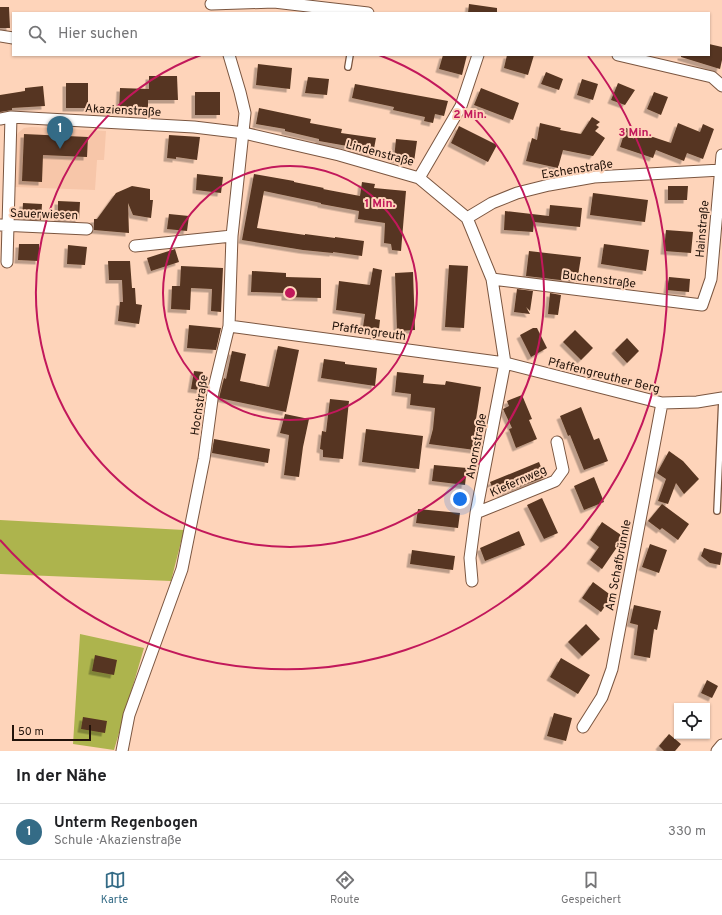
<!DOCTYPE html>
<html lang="de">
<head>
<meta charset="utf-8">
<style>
	body { margin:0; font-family:Overpass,sans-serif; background:#f2f2f2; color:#202124 }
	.controls { position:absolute; right:12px; bottom:12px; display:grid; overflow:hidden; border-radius:0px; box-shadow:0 1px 3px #0004 }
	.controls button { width:36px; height:36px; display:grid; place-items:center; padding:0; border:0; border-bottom:1px solid #e0e0e0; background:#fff; color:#202124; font:20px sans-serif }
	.scale { position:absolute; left:12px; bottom:10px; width:79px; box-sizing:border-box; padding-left:4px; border:2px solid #22130a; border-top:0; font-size:11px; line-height:14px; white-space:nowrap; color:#22130a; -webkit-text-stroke:3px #fed4ba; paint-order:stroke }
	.you { position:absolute; left:460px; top:499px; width:14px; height:14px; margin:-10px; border:3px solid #fff; border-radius:50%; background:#1a73e8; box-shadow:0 0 0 6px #1a73e833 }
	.badge { display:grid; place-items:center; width:26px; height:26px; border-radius:50%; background:#346b86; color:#fff; font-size:13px; font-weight:700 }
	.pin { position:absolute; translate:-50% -33px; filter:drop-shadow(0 1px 2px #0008) }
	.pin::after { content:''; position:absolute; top:21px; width:14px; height:12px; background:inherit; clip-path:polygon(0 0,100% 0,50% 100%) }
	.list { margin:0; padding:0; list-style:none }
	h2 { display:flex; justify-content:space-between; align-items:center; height:52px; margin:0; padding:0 16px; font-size:17px }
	h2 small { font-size:13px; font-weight:400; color:#757577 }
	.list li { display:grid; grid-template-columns:26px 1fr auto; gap:12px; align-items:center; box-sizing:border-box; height:56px; padding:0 16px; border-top:1px solid #e0e0e0 }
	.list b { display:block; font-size:15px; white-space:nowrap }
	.list p { margin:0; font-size:13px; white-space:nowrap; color:#757577 }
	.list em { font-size:13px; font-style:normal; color:#757577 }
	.icon { flex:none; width:22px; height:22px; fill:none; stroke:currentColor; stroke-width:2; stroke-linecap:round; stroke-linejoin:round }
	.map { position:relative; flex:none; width:722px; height:751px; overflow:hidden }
	.search { position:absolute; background:#fff; box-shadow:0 1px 3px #0004; left:12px; right:12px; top:12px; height:44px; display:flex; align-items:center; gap:10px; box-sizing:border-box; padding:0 14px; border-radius:0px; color:#757577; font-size:15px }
	.sheet { height:108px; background:#fff }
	nav { display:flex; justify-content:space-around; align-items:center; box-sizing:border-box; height:56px; border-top:1px solid #e0e0e0; background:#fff; font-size:11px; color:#757577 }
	nav a { display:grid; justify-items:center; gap:2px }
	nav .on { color:#346b86 }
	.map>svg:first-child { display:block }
	.built { fill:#f7c6a9 }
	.green { fill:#adb44d }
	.building { fill:#573620; filter:url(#shadow) }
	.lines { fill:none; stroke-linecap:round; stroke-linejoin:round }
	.lane-casing { stroke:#7b5640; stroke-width:8 }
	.street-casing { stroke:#7b5640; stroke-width:13 }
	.lane { stroke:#fff; stroke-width:5.5 }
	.street { stroke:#fff; stroke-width:11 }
	.ring { fill:none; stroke:#c2185b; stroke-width:2 }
	.labels { text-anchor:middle; stroke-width:4; stroke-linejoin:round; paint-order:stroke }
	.street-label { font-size:12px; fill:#22130a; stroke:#fed4ba }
	.centre { fill:#c2185b; stroke:#fed4ba; stroke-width:2 }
	.ring-label { font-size:12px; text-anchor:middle; font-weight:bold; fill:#c2185b; stroke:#fed4ba; stroke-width:4; stroke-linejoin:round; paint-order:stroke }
</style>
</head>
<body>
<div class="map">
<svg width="722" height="751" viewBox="0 0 722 751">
	<defs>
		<filter id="shadow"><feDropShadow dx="-3.5" dy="3.5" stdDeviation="0" flood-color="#0004"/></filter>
	</defs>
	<rect width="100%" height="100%" fill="#fed4ba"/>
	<path class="built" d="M31 127 106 131 104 160H97L95 190 15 187V139L18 133 24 128Z"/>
	<path class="green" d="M0 520 184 530 171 581 0 574Z
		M80 634 144 648 114 750 73 744Z"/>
	<path class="building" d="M469 4 497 8V13H468Z
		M0 7H9L10 28H0Z
		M709 44 722 47V60L720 69 681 57V55H709Z
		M443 55H467L462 75 439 69Z
		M507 55H534L528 75 504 68Z
		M258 64 292 68 290 89 256 85Z
		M546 72 563 79 559 90 541 84Z
		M149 76H177L178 100H148V111H119L120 88 149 89Z
		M308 77 329 79 327 95 305 93Z
		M582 79 598 84 593 100 577 95Z
		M66 83H88V108H66Z
		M618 83 635 90 625 105 611 100Z
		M355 84 448 101 444 116 435 114 433 123 424 121 425 117 393 110 394 107 352 98Z
		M43 86 45 106 12 108V110L0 112V95L25 91V88Z
		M481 88 519 103 513 120 474 105Z
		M195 92H220V115H195Z
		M654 92 668 97 661 115 647 109Z
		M259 108 311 119 310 123 342 129 341 133 376 138 373 154 352 151 353 147 319 141V139L285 131V129L256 124Z
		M592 117 600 122 596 125 599 127 595 131 605 138 593 156 563 150 558 168 526 161 532 138 537 140 540 123 561 128 560 130 581 134Z
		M678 123 700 132 703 124 714 129 703 159 687 153 684 161 656 150 653 158 620 147 626 128 671 143Z
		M459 126 497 145 488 162 451 143Z
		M24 134 88 137 87 157 43 155 42 182 22 181Z
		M169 135 200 137 197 160 176 157V159L167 158Z
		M396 139 417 141 414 162 394 159Z
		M197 174 223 177 221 193 196 190Z
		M254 174 294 181V182L324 188 323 189 360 196 362 182 375 184 374 188 406 191 401 251 392 250 391 244 384 243 385 223 358 219 359 211 321 204V203L264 191 257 228 305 235V234L335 238V237L364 241 362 256 333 252V253L303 250 242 240Z
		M132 186 150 189V200H153L151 218 133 215 128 203 129 233 94 230V219H97L116 193Z
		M668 186H688L687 200H668Z
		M593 193 648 200 645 222 590 215Z
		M58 201 80 202 79 220 58 219Z
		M23 203 42 204 41 220 22 219Z
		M550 205 582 208 580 227 534 222 533 232 504 230 505 211 549 216Z
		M169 214 189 216 187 231 167 229Z
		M666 230 693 232 691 253 664 251Z
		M19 244H39V261L18 260Z
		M604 244 649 250 646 271 601 264Z
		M68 245 87 247 85 265 67 264Z
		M175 249 179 262 151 271 147 258Z
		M529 251 581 257 577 282 526 276Z
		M108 261H130L132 288H135L136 304 142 305 139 324 118 321 120 302H123L122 280H109Z
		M449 265 468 266 464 328 445 327Z
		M181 266 223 268 221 312 211 311 212 289 191 288 190 310 171 309 172 286H180Z
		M373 268 382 270 375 319 380 320 379 329 363 327 365 314 336 310 339 281 370 285Z
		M252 271 286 273V277L321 278V298L285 297V293L251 292Z
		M413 272 415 330 397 331 395 273Z
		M669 277 690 279 689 292 667 290Z
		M517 289 533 291 530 311 526 307 530 314 514 312Z
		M550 293 561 295 558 315 548 314Z
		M189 325 221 328 216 350 187 348Z
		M533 328H537L547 348 531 357 520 335Z
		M575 330 593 348 581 360 563 342Z
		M627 338 639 351 627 363 615 350Z
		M278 346 299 350 286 412 219 398 224 378 226 379 232 351 246 354 240 381 269 387Z
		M324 359 345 362V364L377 368 375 386 321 378Z
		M194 371 203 372 200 390 191 389Z
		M397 372 424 375 423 383 445 385 446 381 481 387 476 419H481L480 430 477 429 475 450 429 444 433 429 435 408 410 405 411 394 395 392Z
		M522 395 532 419 529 420 537 439 516 448 509 429 512 428 503 409 509 406 507 401Z
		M330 399 349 401 343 459 323 457V450L320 449 322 431 326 432Z
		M581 407 594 440 599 438 608 461 584 470 570 435 568 436 560 416Z
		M285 414 309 419 303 447 299 477 284 475 289 435 280 433Z
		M366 429 423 436 419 469 362 462Z
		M214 439 270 449 268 463 212 453Z
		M669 451 683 461 699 479 684 494 676 483 668 504 658 501 666 479 657 473Z
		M539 462 545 477 501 494 499 489 494 491 490 482Z
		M434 465 467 468 465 485 432 481Z
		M594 477 604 502 584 510 574 486Z
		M542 498 558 533 544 539 527 505Z
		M662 504 689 524 678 540 662 528 660 530 648 521Z
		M418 509 460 513 458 528 416 523Z
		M602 522 624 537 602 569 590 560 599 547 590 540Z
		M519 531 525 545 485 561 480 548Z
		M650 544 667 550 659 573 642 567Z
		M704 548 722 553 720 565 710 563 701 556Z
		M412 550 455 556 453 570 410 564Z
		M593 582 612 596 601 612 582 598Z
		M634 605 661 611 657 630 654 629 650 658 634 655 638 625 630 623Z
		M586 624 600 639 582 656 568 642Z
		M95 655 117 660 114 675 92 671Z
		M561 658 590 675 578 694 550 677Z
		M707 680 718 686 712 698 701 693Z
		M554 713 572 718 566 741 547 736Z
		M83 717 107 721 105 733 81 729Z
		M669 734 681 744 675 751H664L659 746Z"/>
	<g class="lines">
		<g class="lane-casing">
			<path id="lane" d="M348 67 350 55
				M717 511 722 398"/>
		</g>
		<g class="street-casing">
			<path id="street" d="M211 4 274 2 368 13
				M0 36 13 38
				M618 55 712 77 722 86
				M0 119 11 117 194 127 244 133 339 155 419 178 467 218 492 279 505 363 476 513 470 558 472 581
				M419 178 461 106 478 55
				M467 218 492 203 517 193 549 185 594 177 721 170
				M0 225 87 229
				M135 246 232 236
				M7 262 11 117
				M492 279 702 305 711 279 722 155
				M229 326 505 363 662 403 697 402 722 398
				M476 513 555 481 563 470 557 442
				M583 727 602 697 612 669 662 403
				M122 751 129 715 182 569 204 459 213 392 229 326 232 236 245 113 240 92 229 55
				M717 751 722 745"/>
		</g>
		<use href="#lane" class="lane"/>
		<use href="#street" class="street"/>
	</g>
	<g class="ring">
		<circle cx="290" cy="293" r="127"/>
		<path d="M379 55A254 254 0 1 1 201 55"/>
		<path d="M588 56A381 381 0 0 1 0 540"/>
	</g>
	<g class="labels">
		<g class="street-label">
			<text transform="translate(123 110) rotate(3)" y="4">Akazienstraße</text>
			<text transform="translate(380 153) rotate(15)" y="4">Lindenstraße</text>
			<text transform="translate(577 169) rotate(-9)" y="4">Eschenstraße</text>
			<text transform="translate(44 214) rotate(2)" y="4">Sauerwiesen</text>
			<text transform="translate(702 229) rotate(-85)" y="4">Hainstraße</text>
			<text transform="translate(599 279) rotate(7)" y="4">Buchenstraße</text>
			<text transform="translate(369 331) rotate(8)" y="4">Pfaffengreuth</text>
			<text transform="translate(604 375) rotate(14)" y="4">Pfaffengreuther Berg</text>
			<text transform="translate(199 405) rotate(-81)" y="4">Hochstraße</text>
			<text transform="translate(476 446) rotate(-79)" y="4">Ahornstraße</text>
			<text transform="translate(518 481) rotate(-24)" y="4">Kiefernweg</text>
			<text transform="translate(618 565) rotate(-79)" y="4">Am Schafbrünnle</text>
		</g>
	</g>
	<circle cx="290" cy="293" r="6" class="centre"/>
	<g class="ring-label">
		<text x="470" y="118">2 Min.</text>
		<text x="635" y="136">3 Min.</text>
		<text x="380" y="207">1 Min.</text>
	</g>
</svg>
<div class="controls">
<button><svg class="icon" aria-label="locate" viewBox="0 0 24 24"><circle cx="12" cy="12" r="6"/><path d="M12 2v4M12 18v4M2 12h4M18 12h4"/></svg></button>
</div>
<div class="scale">50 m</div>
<div class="you"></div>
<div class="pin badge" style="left:60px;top:149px">1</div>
<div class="search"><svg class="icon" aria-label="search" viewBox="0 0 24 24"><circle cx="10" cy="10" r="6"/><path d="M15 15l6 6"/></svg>Hier suchen</div>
</div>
<section class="sheet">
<h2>In der Nähe<small></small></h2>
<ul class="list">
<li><span class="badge">1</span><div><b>Unterm Regenbogen</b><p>Schule · Akazienstraße</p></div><em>330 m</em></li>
</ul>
</section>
<nav>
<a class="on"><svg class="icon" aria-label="map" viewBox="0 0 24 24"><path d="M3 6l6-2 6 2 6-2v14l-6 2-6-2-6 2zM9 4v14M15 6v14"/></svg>Karte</a>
<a><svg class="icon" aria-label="directions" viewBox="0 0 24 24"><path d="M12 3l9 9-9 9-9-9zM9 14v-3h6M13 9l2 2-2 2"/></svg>Route</a>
<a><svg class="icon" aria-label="saved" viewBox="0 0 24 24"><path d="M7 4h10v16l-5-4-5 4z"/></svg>Gespeichert</a>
</nav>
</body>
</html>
